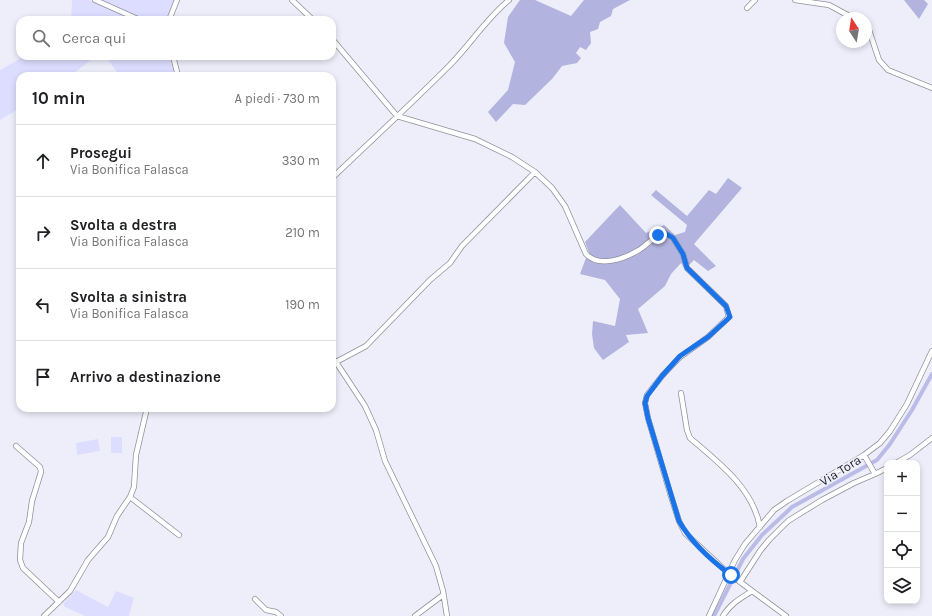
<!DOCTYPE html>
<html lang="it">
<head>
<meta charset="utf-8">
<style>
	body { margin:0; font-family:Karla,sans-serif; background:#f6f6f6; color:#202124 }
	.controls { position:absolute; right:12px; bottom:12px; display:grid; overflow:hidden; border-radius:8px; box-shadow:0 2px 6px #0003 }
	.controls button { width:36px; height:36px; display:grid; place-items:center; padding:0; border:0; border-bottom:1px solid #e0e0e0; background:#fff; color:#202124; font:20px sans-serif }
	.compass { position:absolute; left:836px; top:12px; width:36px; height:36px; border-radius:50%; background:#fff; box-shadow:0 2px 6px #0003; rotate:348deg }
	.stop { position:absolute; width:12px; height:12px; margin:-9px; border:3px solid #1a73e8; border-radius:50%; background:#fff }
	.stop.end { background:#1a73e8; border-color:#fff; box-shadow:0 1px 4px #0008 }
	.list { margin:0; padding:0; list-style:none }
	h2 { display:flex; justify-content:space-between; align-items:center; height:52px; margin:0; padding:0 16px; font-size:17px }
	h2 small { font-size:13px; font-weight:400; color:#757577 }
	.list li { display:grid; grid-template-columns:26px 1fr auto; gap:12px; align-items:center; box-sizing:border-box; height:72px; padding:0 16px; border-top:1px solid #e0e0e0 }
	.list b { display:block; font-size:15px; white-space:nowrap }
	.list p { margin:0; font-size:13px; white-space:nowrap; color:#757577 }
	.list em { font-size:13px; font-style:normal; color:#757577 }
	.icon { flex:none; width:22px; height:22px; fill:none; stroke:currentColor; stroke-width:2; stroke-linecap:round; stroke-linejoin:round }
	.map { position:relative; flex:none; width:932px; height:616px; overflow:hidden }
	.search { position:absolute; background:#fff; box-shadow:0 2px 6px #0003; left:16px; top:16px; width:320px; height:44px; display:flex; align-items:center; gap:10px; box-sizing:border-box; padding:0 14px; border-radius:12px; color:#757577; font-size:15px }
	.panel { position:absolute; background:#fff; box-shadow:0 2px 6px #0003; left:16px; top:72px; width:320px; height:340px; border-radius:12px }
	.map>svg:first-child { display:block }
	.green { fill:#dddeff }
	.forest { fill:#b2b3de }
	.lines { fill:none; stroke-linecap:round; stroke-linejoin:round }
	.canal { stroke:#babbe6; stroke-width:4 }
	.minor-casing { stroke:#90909c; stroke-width:6 }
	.minor { stroke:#fff; stroke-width:4.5 }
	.route { stroke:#1a73e8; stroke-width:5 }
	.labels { text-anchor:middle; stroke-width:3.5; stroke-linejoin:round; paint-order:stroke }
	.street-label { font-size:13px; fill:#1e1e22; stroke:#edeefa }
</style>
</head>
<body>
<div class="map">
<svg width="932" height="616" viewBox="0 0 932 616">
	<rect width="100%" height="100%" fill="#edeefa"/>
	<path class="green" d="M72 0H89L136 20H71Z
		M99 0H176L168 20H144Z
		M25 56H96L70 76H20V108L0 120V70Z
		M105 56H170L175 76H120Z
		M111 437H122V453H111Z
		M98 439 100 451 77 455 76 443Z
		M76 590 108 607 116 591 134 598 129 616H85L65 607 63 604Z"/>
	<path class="forest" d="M520 0H535L571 16 584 0H630L613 9 611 16 600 22 598 29 590 32 591 43 586 50 580 47 576 53 581 58 577 63 562 66 552 79 525 105 513 104 496 122 488 112 508 90 515 62 504 43 508 17Z
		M904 0H924L928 4 919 19Z
		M728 178 742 188 694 244 716 266 708 271 694 260 685 269 681 263 671 274 665 286 638 309 648 333 626 335 629 342 603 360 594 348 592 334 593 321 615 326 620 299 605 280 580 274 586 258 590 255 585 242 620 205 646 233 664 225 675 235 685 232 687 225 651 195 656 190 687 216 709 190 716 194Z"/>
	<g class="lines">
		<path class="canal" d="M714 616 743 559 762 535 792 507 877 460 890 444 912 410 932 374"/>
		<g class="minor-casing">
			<path id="minor" d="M95 0 140 20
				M292 0 313 20
				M795 0 829 5 853 18
				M747 8 755 0
				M169 20 177 0
				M866 25 868 27 879 60 888 70 932 88
				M332 39 397 116 475 139 512 157 535 172 552 188 565 206 586 254C599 268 624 259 639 250 648 244 654 236 665 233L673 238 683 254 687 268 726 306 729 317 708 337 680 357 662 376 647 395 645 403 648 418 670 493 679 521 685 533 728 573 786 616
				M173 56 178 76
				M332 178C371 141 411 104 449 66 470 45 486 19 509 0
				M332 358 336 362 365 406 376 430 385 461 436 566 443 591 447 616
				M336 362 366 346 430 280 450 263 462 246 535 172
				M681 393 687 430 690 438C718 462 753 488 760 527
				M16 446 40 467 41 472 32 501 29 522 21 543 20 560 23 568 59 602
				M864 455 875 474 887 468
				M896 463 910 455 932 438
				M130 497 179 535
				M740 582 760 551 769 540 788 521 822 500 854 483 875 474
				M255 599 266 610 276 612 281 616
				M44 616 70 591 88 560 108 537 117 516 130 497 134 487 136 455 147 408
				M415 616 443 595
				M709 616 735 560 745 544 774 510 787 501 864 455 880 443 890 431 907 404 932 351
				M723 616C730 604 741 598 752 591"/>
		</g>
		<use href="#minor" class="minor"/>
	</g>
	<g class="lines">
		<path class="route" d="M658 235 665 233 673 238 683 254 687 268 726 306 730 317 708 337 680 356 662 376 647 396 645 403 648 418 679 521C691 542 712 561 731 575"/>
	</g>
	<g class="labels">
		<g class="street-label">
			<text transform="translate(840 470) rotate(-32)" y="5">Via Tora</text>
		</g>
	</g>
</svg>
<div class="controls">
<button>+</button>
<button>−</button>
<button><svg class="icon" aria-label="locate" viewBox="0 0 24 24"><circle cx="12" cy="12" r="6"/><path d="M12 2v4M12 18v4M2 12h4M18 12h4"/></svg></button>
<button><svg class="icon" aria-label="layers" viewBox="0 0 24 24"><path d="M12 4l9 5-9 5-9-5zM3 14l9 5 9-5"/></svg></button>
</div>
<svg class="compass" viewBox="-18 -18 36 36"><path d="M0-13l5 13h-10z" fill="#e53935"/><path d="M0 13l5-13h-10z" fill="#757577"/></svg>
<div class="stop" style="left:731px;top:575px"></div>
<div class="stop end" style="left:658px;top:235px"></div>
<div class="search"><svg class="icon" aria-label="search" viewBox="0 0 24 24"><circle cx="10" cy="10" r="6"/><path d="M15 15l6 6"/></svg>Cerca qui</div>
<section class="panel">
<h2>10 min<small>A piedi · 730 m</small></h2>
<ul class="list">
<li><svg class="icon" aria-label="ahead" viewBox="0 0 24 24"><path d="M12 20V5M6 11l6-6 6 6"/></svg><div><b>Prosegui</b><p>Via Bonifica Falasca</p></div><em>330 m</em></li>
<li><svg class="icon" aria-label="right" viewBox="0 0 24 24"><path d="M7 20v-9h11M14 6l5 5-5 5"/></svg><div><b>Svolta a destra</b><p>Via Bonifica Falasca</p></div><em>210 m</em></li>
<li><svg class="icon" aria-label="left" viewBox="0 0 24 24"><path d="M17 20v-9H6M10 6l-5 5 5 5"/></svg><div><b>Svolta a sinistra</b><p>Via Bonifica Falasca</p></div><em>190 m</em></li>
<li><svg class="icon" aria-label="arrive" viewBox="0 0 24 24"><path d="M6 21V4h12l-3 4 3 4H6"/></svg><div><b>Arrivo a destinazione</b></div></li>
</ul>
</section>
</div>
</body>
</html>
